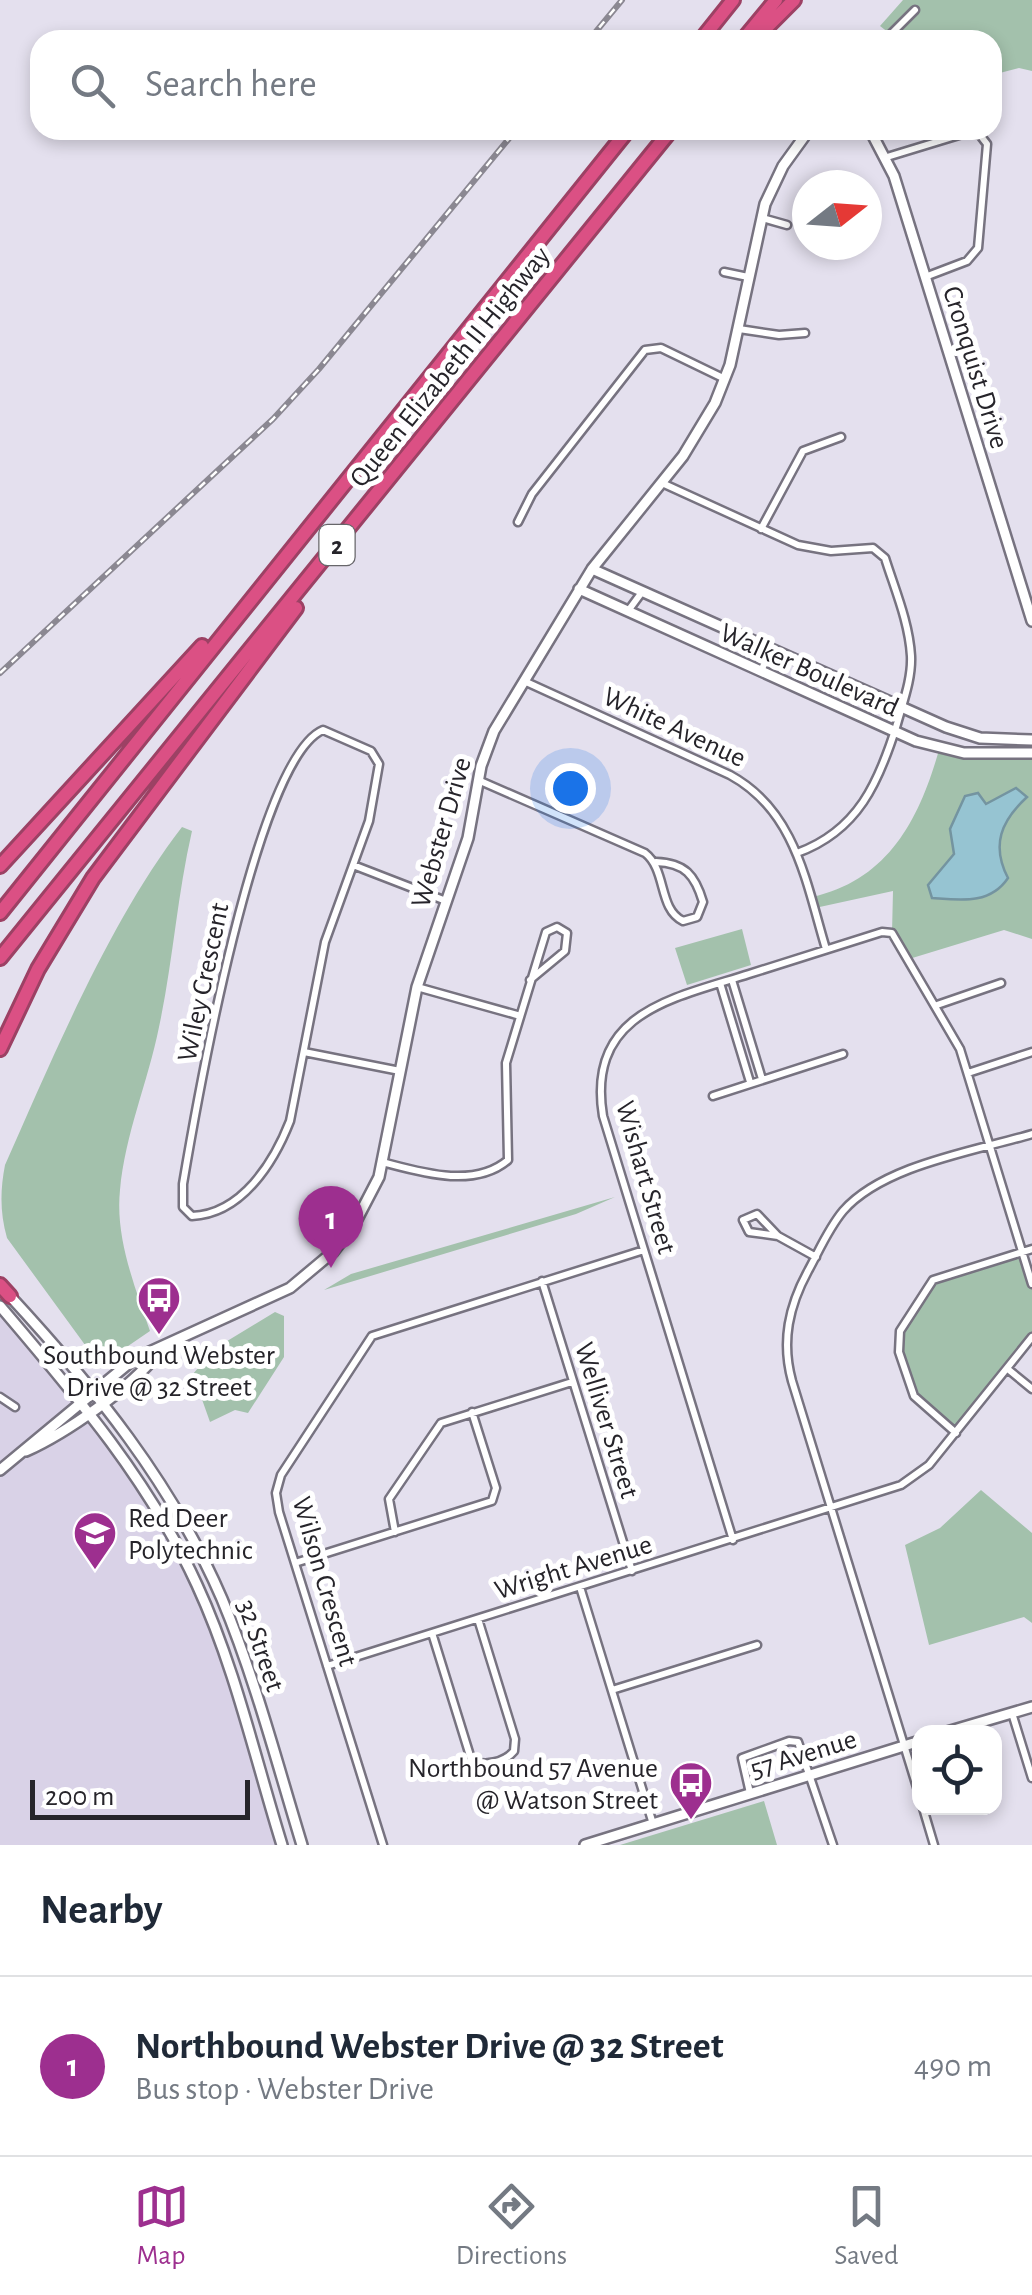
<!DOCTYPE html>
<html lang="en">
<head>
<meta charset="utf-8">
<style>
	body { margin:0; font-family:"Alegreya Sans",sans-serif; background:#f6f6f7; color:#1f2937 }
	.controls { position:absolute; right:30px; bottom:30px; display:grid; overflow:hidden; border-radius:20px; box-shadow:0 5px 15px #0003 }
	.controls button { width:90px; height:90px; display:grid; place-items:center; padding:0; border:0; border-bottom:2px solid #e0e1e3; background:#fff; color:#1f2937; font:50px sans-serif }
	.compass { position:absolute; left:792px; top:170px; width:90px; height:90px; border-radius:50%; background:#fff; box-shadow:0 5px 15px #0003; rotate:73deg }
	.scale { position:absolute; left:30px; bottom:25px; width:220px; box-sizing:border-box; padding-left:10px; border:5px solid #26242a; border-top:0; font-size:28px; line-height:35px; white-space:nowrap; color:#26242a; -webkit-text-stroke:8px #fff; paint-order:stroke }
	.you { position:absolute; left:570px; top:788px; width:35px; height:35px; margin:-25px; border:8px solid #fff; border-radius:50%; background:#1a73e8; box-shadow:0 0 0 15px #1a73e833 }
	.badge { display:grid; place-items:center; width:65px; height:65px; border-radius:50%; background:#9d2f8f; color:#fff; font-size:32px; font-weight:700 }
	.pin { position:absolute; translate:-50% -82px; filter:drop-shadow(0 2px 5px #0008) }
	.pin::after { content:''; position:absolute; top:52px; width:35px; height:30px; background:inherit; clip-path:polygon(0 0,100% 0,50% 100%) }
	.list { margin:0; padding:0; list-style:none }
	h2 { display:flex; justify-content:space-between; align-items:center; height:130px; margin:0; padding:0 40px; font-size:42px }
	h2 small { font-size:32px; font-weight:400; color:#747a83 }
	.list li { display:grid; grid-template-columns:65px 1fr auto; gap:30px; align-items:center; box-sizing:border-box; height:180px; padding:0 40px; border-top:2px solid #e0e1e3 }
	.list b { display:block; font-size:38px; white-space:nowrap }
	.list p { margin:0; font-size:32px; white-space:nowrap; color:#747a83 }
	.list em { font-size:32px; font-style:normal; color:#747a83 }
	.icon { flex:none; width:55px; height:55px; fill:none; stroke:currentColor; stroke-width:2; stroke-linecap:round; stroke-linejoin:round }
	.map { position:relative; flex:none; width:1032px; height:1845px; overflow:hidden }
	.search { position:absolute; background:#fff; box-shadow:0 5px 15px #0003; left:30px; right:30px; top:30px; height:110px; display:flex; align-items:center; gap:25px; box-sizing:border-box; padding:0 35px; border-radius:30px; color:#747a83; font-size:38px }
	.sheet { height:310px; background:#fff }
	nav { display:flex; justify-content:space-around; align-items:center; box-sizing:border-box; height:140px; border-top:2px solid #e0e1e3; background:#fff; font-size:28px; color:#747a83 }
	nav a { display:grid; justify-items:center; gap:5px }
	nav .on { color:#9d2f8f }
	.map>svg:first-child { display:block }
	.built { fill:#d9d2e7 }
	.green { fill:#a3c1ac }
	.water { fill:#96c4d2; stroke:#7494a0; stroke-width:2.5 }
	.lines { fill:none; stroke-linecap:round; stroke-linejoin:round }
	.street-casing { stroke:#777380; stroke-width:11 }
	.secondary-casing { stroke:#777380; stroke-width:14 }
	.highway-casing { stroke:#9c4164; stroke-width:18 }
	.street { stroke:#fff; stroke-width:6 }
	.secondary { stroke:#fff; stroke-width:9 }
	.highway { stroke:#db5084; stroke-width:12 }
	.rail-casing { stroke:#8b8892; stroke-width:6 }
	.rail { stroke:#fff; stroke-width:2.5; stroke-dasharray:8; stroke-linecap:butt }
	.labels { text-anchor:middle; stroke-width:10; stroke-linejoin:round; paint-order:stroke }
	.shield { fill:#fff; stroke:#67666a; stroke-width:2.5 }
	.shield-label { font-size:25px; font-weight:bold; fill:#26242a }
	.street-label { font-size:28px; fill:#26242a; stroke:#fff }
	.poi-label { font-size:28px; fill:#26242a; stroke:#fff }
</style>
</head>
<body>
<div class="map">
<svg width="1032" height="1845" viewBox="0 0 1032 1845">
	<rect width="100%" height="100%" fill="#e4e0ee"/>
	<path class="built" d="M0 1306 139 1481 211 1617 282 1845H0Z"/>
	<path class="green" d="M903 0H1032V71L1019 68 992 75V40H890L893 36 880 26Z
		M939 750 981 758 1032 757V939L1004 930 909 959 892 933 893 891 815 908 812 897C888 880 919 820 939 750Z
		M182 827 192 831C177 896 173 962 159 1027 148 1082 125 1134 120 1190 115 1238 135 1287 150 1331L112 1357 88 1349 7 1238C0 1213 0 1191 5 1165 53 1057 110 920 182 827Z
		M742 929 751 965 687 985 675 948Z
		M615 1197 576 1214 324 1290 351 1274Z
		M1023 1251 1032 1284V1337L956 1433C903 1384 875 1351 927 1285Z
		M275 1312 284 1316V1357L248 1413 235 1410 210 1422 193 1374 214 1349Z
		M981 1490 1032 1533V1623L1024 1617 929 1645 905 1545 940 1528Z
		M764 1801 777 1845H620Z"/>
	<path class="water" d="M1016 788 1027 797C1001 821 991 845 1008 878 990 905 960 900 932 898L928 885 954 854 950 829 965 796 978 793 986 804Z"/>
	<g class="lines">
		<g class="street-casing">
			<path id="street" d="M885 40 915 10
				M887 157 969 132 980 135 987 144 978 248 967 261 925 277
				M762 218 787 225
				M724 272 748 277
				M739 329 779 335 805 333
				M662 483 798 545 831 551 873 548 885 558C895 590 909 622 911 656 912 679 903 702 897 724 879 782 858 831 797 853
				M518 522 532 494 645 350 661 348 725 379
				M761 529 803 451 841 437
				M628 611 642 592
				M761 671 771 649
				M524 681 730 775C796 811 806 883 826 949
				M323 730 371 751 379 764 369 821 325 942 290 1121C274 1162 242 1214 192 1216L183 1207V1184C196 1107 256 758 323 730Z
				M478 780 645 853C667 870 658 909 683 921L697 917 703 902C695 875 685 863 656 862
				M353 865 446 901
				M732 980 762 1079
				M720 983 750 1082
				M417 987 517 1015
				M937 1005 1001 983
				M304 1052 400 1071
				M968 1073 1032 1052
				M713 1096 843 1054
				M382 1162C420 1172 474 1189 508 1160L506 1063 546 932 557 927 567 933 565 951 530 980
				M778 1236 749 1232 743 1220 757 1214 778 1236 816 1257
				M542 1281 632 1571
				M1009 1370 1032 1389
				M0 1397 15 1407
				M956 1433 914 1396 899 1352 900 1331 933 1280 1032 1249
				M395 1532 389 1499 441 1423 572 1382
				M733 1540 603 1116C586 1012 674 998 749 974 794 960 838 946 882 932L892 933 960 1049 1032 1284
				M295 1563 492 1501 496 1488 472 1412
				M580 1587 653 1824
				M432 1633 471 1759C483 1768 505 1762 514 1751L515 1739 478 1619
				M327 1666 901 1485 929 1465 1032 1337
				M612 1690 757 1645
				M1012 1713 1032 1778
				M750 1793 742 1758 789 1741 798 1742 833 1845
				M920 1797 792 1381C781 1341 789 1306 808 1271 819 1251 828 1229 843 1211 883 1165 975 1151 1032 1134
				M923 1808 934 1845
				M383 1845 279 1512 276 1493 281 1475 372 1336 644 1250"/>
		</g>
		<g class="secondary-casing">
			<path id="secondary" d="M870 130 894 176 1032 621
				M592 569 946 727 980 738 1032 740
				M579 589 916 741 964 753H1032
				M9 1295C94 1387 172 1483 222 1599 255 1678 277 1763 302 1845
				M0 1306C74 1393 149 1480 197 1585 235 1667 255 1758 282 1845
				M26 1451C66 1433 131 1388 157 1354
				M0 1470 134 1359 290 1288 333 1252 354 1225 379 1177 417 987 468 838 481 766 494 731 592 569 683 456 715 403 730 365 765 204 783 166 809 130
				M947 1732 1032 1707
				M585 1845 920 1741"/>
		</g>
		<g class="highway-casing">
			<path id="highway" d="M701 40 733 0
				M743 40 776 0
				M754 40 794 0
				M0 866 202 646
				M0 913 628 130
				M0 958 671 130
				M0 1049 38 969 93 878 296 608
				M0 1285 10 1296"/>
		</g>
		<use href="#street" class="street"/>
		<use href="#secondary" class="secondary"/>
		<use href="#highway" class="highway"/>
		<g class="rail-casing">
			<path id="rail" d="M589 40 622 0
				M0 673 273 419 319 369 516 130"/>
		</g>
		<use href="#rail" class="rail"/>
	</g>
	<defs>
		<g id="bus-pin" transform="scale(2.25)"><path d="M0 17L-7.5 6A9.5 9.5 0 1 1 7.5 6Z" fill="#9d2f8f" stroke="#fff"/><path d="M-5-6H5V4H4V6H2V4H-2V6H-4V4H-5ZM-3.5-4V0h7V-4ZM-3.5 1.2v1.5H-2V1.2ZM2 1.2v1.5H3.5V1.2Z" fill="#fff"/></g>
		<g id="university-pin" transform="scale(2.25)"><path d="M0 17L-7.5 6A9.5 9.5 0 1 1 7.5 6Z" fill="#9d2f8f" stroke="#fff"/><path d="M0-5L7-2L0 1L-7-2ZM-4 1L0 2.5L4 1V4Q0 6-4 4Z" fill="#fff"/></g>
	</defs>
	<g fill-rule="evenodd">
		<use href="#bus-pin" x="159" y="1298"/>
		<use href="#university-pin" x="95" y="1533"/>
		<use href="#bus-pin" x="691" y="1783"/>
	</g>
	<g class="labels">
		<rect class="shield" x="319.5" y="525" width="35" height="40" rx="8"/>
		<g class="shield-label">
			<text x="337" y="554">2</text>
		</g>
		<g class="street-label">
			<text transform="translate(449 366) rotate(-51)" y="10">Queen Elizabeth II Highway</text>
			<text transform="translate(977 367) rotate(73)" y="10">Cronquist Drive</text>
			<text transform="translate(810 669) rotate(24)" y="10">Walker Boulevard</text>
			<text transform="translate(675 726) rotate(25)" y="10">White Avenue</text>
			<text transform="translate(440 832) rotate(-74)" y="10">Webster Drive</text>
			<text transform="translate(202 982) rotate(-78)" y="10">Wiley Crescent</text>
			<text transform="translate(647 1177) rotate(74)" y="10">Wishart Street</text>
			<text transform="translate(608 1420) rotate(73)" y="10">Welliver Street</text>
			<text transform="translate(573 1566) rotate(-17)" y="10">Wright Avenue</text>
			<text transform="translate(326 1581) rotate(74)" y="10">Wilson Crescent</text>
			<text transform="translate(262 1645) rotate(71)" y="10">32 Street</text>
			<text transform="translate(803 1753) rotate(-17)" y="10">57 Avenue</text>
		</g>
		<g class="poi-label">
			<text x="159" y="1364">Southbound Webster<tspan x="159" dy="32">Drive @ 32 Street</tspan></text>
			<text x="128" y="1527" text-anchor="start">Red Deer<tspan x="128" dy="32">Polytechnic</tspan></text>
			<text x="658" y="1777" text-anchor="end">Northbound 57 Avenue<tspan x="658" dy="32">@ Watson Street</tspan></text>
		</g>
	</g>
</svg>
<div class="controls">
<button><svg class="icon" aria-label="locate" viewBox="0 0 24 24"><circle cx="12" cy="12" r="6"/><path d="M12 2v4M12 18v4M2 12h4M18 12h4"/></svg></button>
</div>
<svg class="compass" viewBox="-18 -18 36 36"><path d="M0-13l5 13h-10z" fill="#e53935"/><path d="M0 13l5-13h-10z" fill="#747a83"/></svg>
<div class="scale">200 m</div>
<div class="you"></div>
<div class="pin badge" style="left:331px;top:1268px">1</div>
<div class="search"><svg class="icon" aria-label="search" viewBox="0 0 24 24"><circle cx="10" cy="10" r="6"/><path d="M15 15l6 6"/></svg>Search here</div>
</div>
<section class="sheet">
<h2>Nearby<small></small></h2>
<ul class="list">
<li><span class="badge">1</span><div><b>Northbound Webster Drive @ 32 Street</b><p>Bus stop · Webster Drive</p></div><em>490 m</em></li>
</ul>
</section>
<nav>
<a class="on"><svg class="icon" aria-label="map" viewBox="0 0 24 24"><path d="M3 6l6-2 6 2 6-2v14l-6 2-6-2-6 2zM9 4v14M15 6v14"/></svg>Map</a>
<a><svg class="icon" aria-label="directions" viewBox="0 0 24 24"><path d="M12 3l9 9-9 9-9-9zM9 14v-3h6M13 9l2 2-2 2"/></svg>Directions</a>
<a><svg class="icon" aria-label="saved" viewBox="0 0 24 24"><path d="M7 4h10v16l-5-4-5 4z"/></svg>Saved</a>
</nav>
</body>
</html>
